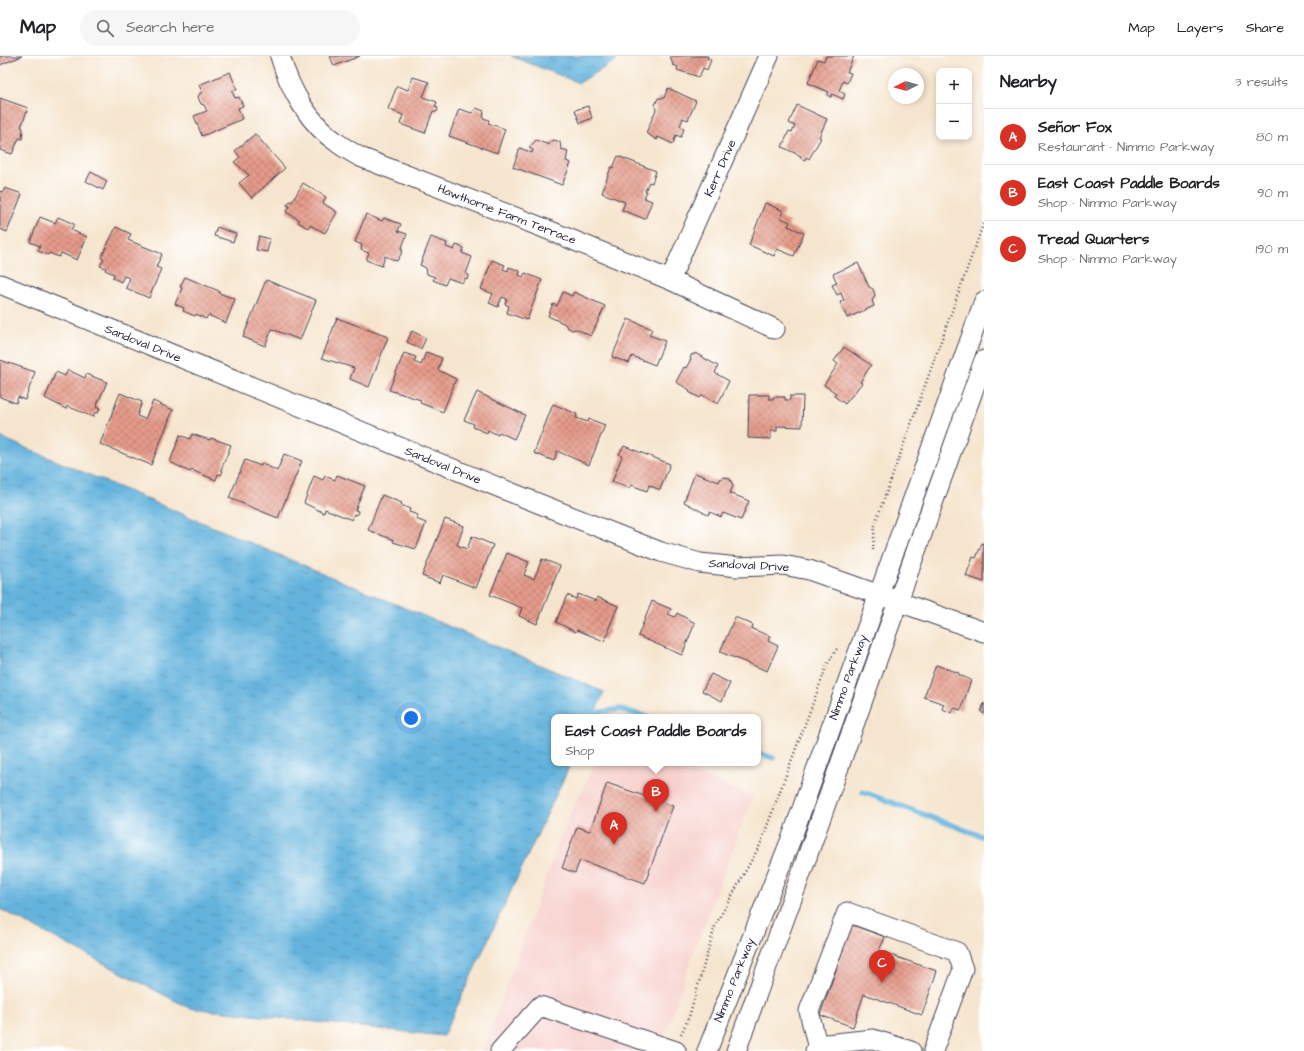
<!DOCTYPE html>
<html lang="en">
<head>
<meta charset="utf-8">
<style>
	body { margin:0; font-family:"Architects Daughter",sans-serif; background:#f6f6f6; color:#202124 }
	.controls { position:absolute; right:12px; top:12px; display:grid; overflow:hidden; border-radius:8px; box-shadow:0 2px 6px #0003 }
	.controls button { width:36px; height:36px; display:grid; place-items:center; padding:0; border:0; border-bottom:1px solid #e0e0e0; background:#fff; color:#202124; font:20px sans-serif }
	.compass { position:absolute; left:888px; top:12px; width:36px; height:36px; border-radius:50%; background:#fff; box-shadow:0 2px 6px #0003; rotate:265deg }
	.you { position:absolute; left:411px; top:662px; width:14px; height:14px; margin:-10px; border:3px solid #fff; border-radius:50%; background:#1a73e8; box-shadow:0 0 0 6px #1a73e833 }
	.badge { display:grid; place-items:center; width:26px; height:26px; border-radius:50%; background:#d93025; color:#fff; font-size:13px; font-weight:700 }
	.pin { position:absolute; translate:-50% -33px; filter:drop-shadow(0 1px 2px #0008) }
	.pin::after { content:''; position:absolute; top:21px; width:14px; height:12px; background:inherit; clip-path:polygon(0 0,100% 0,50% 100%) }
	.popup { position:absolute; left:551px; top:658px; width:210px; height:52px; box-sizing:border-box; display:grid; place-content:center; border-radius:8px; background:#fff; filter:drop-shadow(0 1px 3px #0005); font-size:13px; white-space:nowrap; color:#757577 }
	.popup b { font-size:15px; color:#202124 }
	.popup::after { content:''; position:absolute; left:50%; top:100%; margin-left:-8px; border:8px solid transparent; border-top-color:#fff }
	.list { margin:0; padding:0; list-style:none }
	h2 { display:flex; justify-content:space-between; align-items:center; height:52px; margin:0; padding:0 16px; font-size:17px }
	h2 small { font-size:13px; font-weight:400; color:#757577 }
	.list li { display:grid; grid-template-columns:26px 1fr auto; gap:12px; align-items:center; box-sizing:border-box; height:56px; padding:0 16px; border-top:1px solid #e0e0e0 }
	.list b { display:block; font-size:15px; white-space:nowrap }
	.list p { margin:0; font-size:13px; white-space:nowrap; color:#757577 }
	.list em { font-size:13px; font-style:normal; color:#757577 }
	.icon { flex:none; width:22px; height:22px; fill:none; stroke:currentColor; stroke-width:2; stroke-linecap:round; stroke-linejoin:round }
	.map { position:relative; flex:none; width:984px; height:995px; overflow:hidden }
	header { display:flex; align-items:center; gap:24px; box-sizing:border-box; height:56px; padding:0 20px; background:#fff; border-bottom:1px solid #e0e0e0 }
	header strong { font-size:19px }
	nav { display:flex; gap:22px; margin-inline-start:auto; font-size:14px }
	.search { width:280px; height:36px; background:#f6f6f6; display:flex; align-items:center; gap:10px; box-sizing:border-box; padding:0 14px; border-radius:22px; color:#757577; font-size:15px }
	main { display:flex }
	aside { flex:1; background:#fff }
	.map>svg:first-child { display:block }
	.built { fill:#f7d0cc }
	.water { fill:url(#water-ripples); stroke:#426a8c }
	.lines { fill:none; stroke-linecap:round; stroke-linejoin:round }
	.stream { stroke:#63b3dd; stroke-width:5.5 }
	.building { fill:url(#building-cross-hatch) }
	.minor-casing { stroke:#423f51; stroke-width:21 }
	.path { stroke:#423f51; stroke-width:2.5; stroke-dasharray:1 3; stroke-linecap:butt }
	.minor { stroke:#fff; stroke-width:19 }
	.labels { text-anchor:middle; stroke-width:3; stroke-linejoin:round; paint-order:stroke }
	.street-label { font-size:12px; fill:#22223b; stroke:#fff }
</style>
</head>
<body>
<header>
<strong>Map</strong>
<div class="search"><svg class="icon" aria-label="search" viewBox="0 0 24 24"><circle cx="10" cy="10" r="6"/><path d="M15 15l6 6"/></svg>Search here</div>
<nav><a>Map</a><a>Layers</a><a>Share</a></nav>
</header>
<main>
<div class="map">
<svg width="984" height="995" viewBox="0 0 984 995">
	<defs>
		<pattern id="water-ripples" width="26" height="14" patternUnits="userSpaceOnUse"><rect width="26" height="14" fill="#63b3dd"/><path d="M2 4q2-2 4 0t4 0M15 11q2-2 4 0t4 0" fill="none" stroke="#5191b4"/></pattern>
		<pattern id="building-cross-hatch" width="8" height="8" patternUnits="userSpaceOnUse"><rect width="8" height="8" fill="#e69b8a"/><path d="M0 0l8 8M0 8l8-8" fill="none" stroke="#ba7e72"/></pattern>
	</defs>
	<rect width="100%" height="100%" fill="#fff"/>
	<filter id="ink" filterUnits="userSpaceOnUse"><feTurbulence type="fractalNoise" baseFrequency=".025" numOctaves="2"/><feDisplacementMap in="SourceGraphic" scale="8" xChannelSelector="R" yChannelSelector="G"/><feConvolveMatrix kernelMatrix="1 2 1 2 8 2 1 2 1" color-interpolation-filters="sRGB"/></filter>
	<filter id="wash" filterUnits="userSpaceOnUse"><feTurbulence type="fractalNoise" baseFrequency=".012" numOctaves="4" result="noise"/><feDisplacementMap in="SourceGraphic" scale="16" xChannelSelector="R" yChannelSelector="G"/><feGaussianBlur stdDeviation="0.9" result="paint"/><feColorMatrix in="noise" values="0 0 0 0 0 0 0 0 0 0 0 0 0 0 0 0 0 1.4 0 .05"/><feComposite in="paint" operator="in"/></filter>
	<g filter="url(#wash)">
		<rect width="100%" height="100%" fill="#f6e5ce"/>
		<path class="built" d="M595 707H668L753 740 695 892 660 995H483L567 764Z"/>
		<path class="water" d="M511 0H617L615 5 579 27Z
			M0 381 604 636 593 661H554V707H571L443 980 189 952 0 853Z"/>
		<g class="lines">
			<path class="stream" d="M594 657 620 653 647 661
				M758 697 773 702
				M863 736 984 781"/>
		</g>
		<g id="blocks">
			<path class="building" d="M0 0H22L0 9Z
				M330 0H360L334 10Z
				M670 0H708L707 2 711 4 707 14 703 12 699 21 677 14 678 11 673 9Z
				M826 0H854L847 16 851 17 847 27 843 25 839 35 845 38 843 43 832 38 831 41 827 39 829 36 808 27 818 3 824 5Z
				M230 16 237 34 232 35 235 42 239 41 243 50 238 52 242 63 202 80 194 60 207 55 204 49 201 48 198 41 200 37 202 36 199 29Z
				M413 21 429 26 423 41 437 46 435 51 438 52 437 56 433 55 425 77 400 68 403 59 388 53 397 30 408 34Z
				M668 32 696 45 688 64 683 62 680 70 684 73 681 81 676 79 673 88 658 81 657 84 646 77 656 54 655 49 658 42H664Z
				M0 42 28 52 21 71 23 72 22 83 19 82 12 98 0 94Z
				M797 49 827 63 819 81 821 82 809 103 806 101 805 104 800 102 801 100 782 91 789 75 792 76 795 70 789 67Z
				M588 50 592 62 580 67 575 54Z
				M476 52 484 55 483 62 489 64 488 67 505 73 497 97 449 80 459 53 472 57Z
				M255 78 285 112 252 142 239 127 249 119 234 106 240 101 235 95Z
				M536 84 549 89 550 86 554 84 560 86 561 93 568 95 566 105 571 107 562 129 513 111 520 92 532 97 533 94 529 92Z
				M618 100 656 115 652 127 649 126 645 135H647L644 142 652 145 645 163 622 154 625 146 602 137 611 111 613 112Z
				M91 116 107 125 103 134 86 125Z
				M303 127 326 141 323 147 337 156 325 177 310 169 308 172 298 166 300 164 286 156 290 150 287 149 290 145 292 146Z
				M5 132 22 138 7 176 0 173V135L3 136Z
				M765 147 784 155 781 162 790 166 788 170 804 177 794 200 777 193 774 200 749 189Z
				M366 158 382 165 384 162 401 168 398 175 407 178 401 194 403 195 397 205 385 200 382 210 366 204 369 197 361 194 362 189 355 186Z
				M40 161 55 167 58 161 74 168 71 174 87 181 77 204 61 197 59 201 49 197 48 199 38 195 40 190 30 186Z
				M116 171 131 178 128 184 162 198 156 211 161 213 149 242 126 232 130 222 124 220 121 226 113 222 114 218 105 214 106 212 100 210 104 203 101 202Z
				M217 171 236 178 233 186 214 180Z
				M259 180 270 183 267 196 256 194Z
				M431 181 447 187 446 191 454 194 456 189 464 192 462 197 472 201 466 218 469 219 467 223 465 222 462 227 448 222 445 229 433 224 435 221 427 218 426 212 420 209Z
				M492 204 505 209 503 213 508 215 509 211 520 215 519 219 523 221 525 217 542 224 527 264 507 257 509 250 505 248 507 243 502 241 498 251 489 247 493 238 481 233Z
				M858 207 869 231 873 233 875 239 874 242 872 244 874 250 847 262 840 246 844 245 841 237 837 239 832 229 837 227 833 218Z
				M185 221 219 235V237L235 243 226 267 208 259 206 263 196 258 195 260 183 255 184 252 175 248 182 232 180 231Z
				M266 224 316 244 300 284 272 273 265 290 243 281Z
				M563 236 572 240 574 236 605 250 591 280 576 273 572 274 567 271 565 268 548 260 553 248 557 250Z
				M337 262 388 281 369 331 350 323 354 312 322 302Z
				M628 263 652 273 649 279 665 285 655 309 632 300 629 307 612 301Z
				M412 275 426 282 421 293 407 286Z
				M844 291 871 309 860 326 862 327 845 348 834 340 836 337 824 329 838 308 834 305Z
				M426 296 442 302 438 314 456 323 443 356 420 347 421 344 389 334 404 297 416 301 414 306 421 309Z
				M695 297 718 310 715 317 729 325 718 348 702 339 700 342 689 336 690 334 676 326 684 311 686 312 691 303 690 302 692 298 694 299Z
				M0 304 35 316 25 344 18 341 16 347 0 341Z
				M68 314 85 322 86 318 107 326 96 351 100 352 98 357 95 356 93 361 67 350 66 353 45 342 56 316 65 320Z
				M477 336 525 359 514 383 499 376 498 379 488 374 487 377 473 371 474 368 464 364Z
				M120 337 142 346 137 360 145 363 153 345 173 354 151 409 100 388Z
				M749 339H769V343H773V341H785V344H790V340H803L802 371 777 370V375H771V383L748 382Z
				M553 348 577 358 576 362 588 366 589 363 605 369 589 409 557 395 554 405 534 397Z
				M192 378 210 384 211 382 231 389 221 414 223 415 221 419 218 418 216 424 191 414 190 416 170 406 180 379 190 383Z
				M624 390 670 408 660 434 649 429 647 435 631 429 629 432 612 426 622 400 619 398Z
				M284 398 302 405 278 462 229 442 245 404 261 410 262 407 277 415Z
				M695 417 719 426 720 423 725 421 730 423 733 430 730 437 749 445 741 464 723 457 721 461 710 456 708 459 684 446Z
				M337 419 365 430 355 454 358 455 357 459 354 458 352 464 325 453 324 457 304 447 314 420 323 424 325 420 335 424Z
				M382 439 402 447 401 449 410 453 409 456 418 459 416 463 426 467 416 493 393 486 394 484 368 474Z
				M445 463 464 470 457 489 467 493 472 480 493 489 476 532 443 519 440 527 422 520Z
				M982 487 984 488V526L966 520 973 501 976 502Z
				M507 497 529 506 524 519 534 523 542 503 560 510 537 568 519 560 522 552 490 539Z
				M578 538 596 545 597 541 618 550 608 574 610 575 604 585 577 574 576 576 556 566 567 539 576 543Z
				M652 545 671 553 668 558 675 561 677 557 695 567 682 599 638 580Z
				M735 561 753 569 752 573 770 580 768 585 778 590 767 615 720 596Z
				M936 609 959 617V619L971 624 961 654 954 652 952 657 942 653 944 648 924 641Z
				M711 618 730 627 722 645 702 635Z
				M984 647V658L981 656Z
				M607 727 673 750 645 827 580 804 575 817 562 812 577 771 590 775Z
				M852 869 885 881 879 895 937 915 922 959 864 938 853 971 820 959Z"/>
		</g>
	</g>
	<g filter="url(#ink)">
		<use href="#blocks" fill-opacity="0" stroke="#423f51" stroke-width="1"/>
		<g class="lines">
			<g class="minor-casing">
				<path id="minor" d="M280 0C290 34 309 68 339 88 346 93 353 97 360 101L541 171 670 224 775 273
					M670 224 769 0
					M0 228 515 438 661 496 700 507 738 511 783 509 809 514 984 576
					M817 989 873 983 911 995
					M500 995 540 950 676 995
					M707 995 793 778 984 245
					M736 995 797 829 984 304
					M815 995 817 989 809 955 847 856 957 896 963 913 933 995"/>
			</g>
			<path class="path" d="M873 494 875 468 984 166
				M681 978 689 961 715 870 760 789 827 609 838 591"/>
			<use href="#minor" class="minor"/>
		</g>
	</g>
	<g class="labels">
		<g class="street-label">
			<text transform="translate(720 112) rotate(-66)" y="4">Kerr Drive</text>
			<text transform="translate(507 158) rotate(21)" y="4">Hawthorne Farm Terrace</text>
			<text transform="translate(143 287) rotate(22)" y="4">Sandoval Drive</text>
			<text transform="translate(443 409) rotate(22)" y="4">Sandoval Drive</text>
			<text transform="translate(749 509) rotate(3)" y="4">Sandoval Drive</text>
			<text transform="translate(848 621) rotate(-70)" y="4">Nimmo Parkway</text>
			<text transform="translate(734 924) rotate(-68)" y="4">Nimmo Parkway</text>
		</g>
	</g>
</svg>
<div class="controls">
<button>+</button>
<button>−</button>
</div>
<svg class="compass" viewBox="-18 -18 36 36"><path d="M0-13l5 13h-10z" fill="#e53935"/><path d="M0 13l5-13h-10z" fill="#757577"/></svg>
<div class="you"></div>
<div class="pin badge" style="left:614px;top:789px">A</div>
<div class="pin badge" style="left:656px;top:756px">B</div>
<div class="popup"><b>East Coast Paddle Boards</b>Shop</div>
<div class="pin badge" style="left:882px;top:927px">C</div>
</div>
<aside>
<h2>Nearby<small>3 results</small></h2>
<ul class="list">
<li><span class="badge">A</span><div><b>Señor Fox</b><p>Restaurant · Nimmo Parkway</p></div><em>80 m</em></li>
<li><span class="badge">B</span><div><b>East Coast Paddle Boards</b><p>Shop · Nimmo Parkway</p></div><em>90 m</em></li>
<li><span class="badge">C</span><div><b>Tread Quarters</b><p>Shop · Nimmo Parkway</p></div><em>190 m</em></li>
</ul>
</aside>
</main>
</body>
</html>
